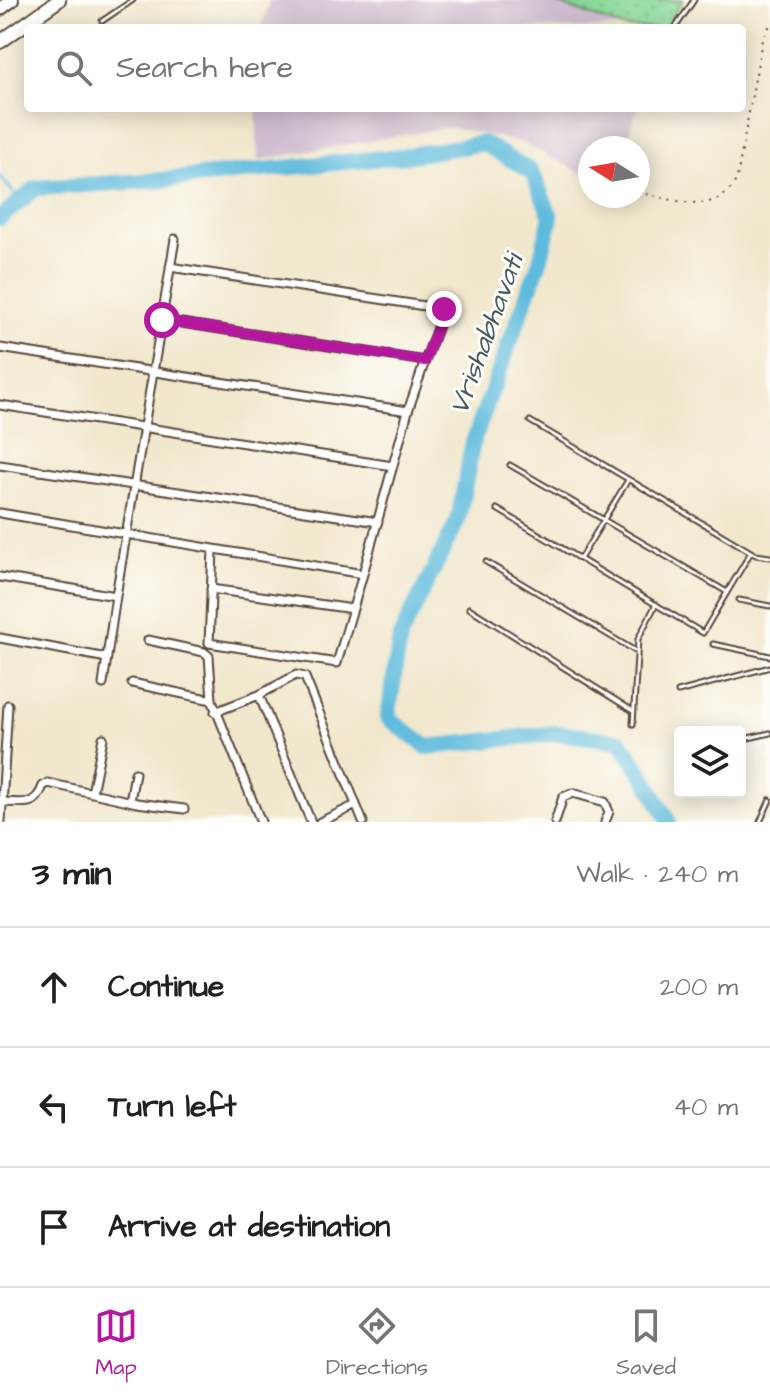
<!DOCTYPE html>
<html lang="en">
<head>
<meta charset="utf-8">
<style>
	body { margin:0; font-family:"Architects Daughter",sans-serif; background:#f2f2f2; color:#202124 }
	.controls { position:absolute; right:24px; bottom:24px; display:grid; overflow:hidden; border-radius:8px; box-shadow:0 4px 20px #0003 }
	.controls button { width:72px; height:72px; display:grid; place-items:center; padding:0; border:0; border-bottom:2px solid #e0e0e0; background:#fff; color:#202124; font:40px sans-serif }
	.compass { position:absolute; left:578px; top:136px; width:72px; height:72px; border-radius:50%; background:#fff; box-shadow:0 4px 20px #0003; rotate:281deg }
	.stop { position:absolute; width:24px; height:24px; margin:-18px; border:6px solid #b5179e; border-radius:50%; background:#fff }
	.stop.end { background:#b5179e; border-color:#fff; box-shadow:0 2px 8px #0008 }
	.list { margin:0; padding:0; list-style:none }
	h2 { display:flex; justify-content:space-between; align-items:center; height:104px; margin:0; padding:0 32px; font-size:34px }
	h2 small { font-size:26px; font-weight:400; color:#757577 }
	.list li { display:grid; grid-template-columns:52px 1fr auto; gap:24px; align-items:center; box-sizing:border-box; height:120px; padding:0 32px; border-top:2px solid #e0e0e0 }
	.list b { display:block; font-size:30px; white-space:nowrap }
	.list em { font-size:26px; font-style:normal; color:#757577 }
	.icon { flex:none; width:44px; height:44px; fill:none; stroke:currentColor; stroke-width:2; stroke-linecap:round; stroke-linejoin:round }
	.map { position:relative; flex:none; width:770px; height:822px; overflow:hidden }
	.search { position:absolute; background:#fff; box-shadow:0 4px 20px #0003; left:24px; right:24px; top:24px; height:88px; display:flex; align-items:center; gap:20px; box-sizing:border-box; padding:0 28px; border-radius:8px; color:#757577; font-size:30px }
	.sheet { height:464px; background:#fff }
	nav { display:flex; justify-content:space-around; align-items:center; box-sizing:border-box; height:112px; border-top:2px solid #e0e0e0; background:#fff; font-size:22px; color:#757577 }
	nav a { display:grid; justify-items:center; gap:4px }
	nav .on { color:#b5179e }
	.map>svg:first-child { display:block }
	.industrial { fill:#cfbdcf }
	.grass { fill:url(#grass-dots); stroke:#61815c; stroke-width:2 }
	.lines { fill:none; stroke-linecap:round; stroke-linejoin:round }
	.stream { stroke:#5fbbdd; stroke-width:3 }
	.river { stroke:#5fbbdd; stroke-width:16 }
	.lane-casing { stroke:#564638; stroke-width:7 }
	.street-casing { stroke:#564638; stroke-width:11 }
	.highway-casing { stroke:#564638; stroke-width:16 }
	.path { stroke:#564638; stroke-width:2; stroke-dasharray:2 6; stroke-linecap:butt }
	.lane { stroke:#fff; stroke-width:3 }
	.street { stroke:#fff; stroke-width:7 }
	.highway { stroke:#fff; stroke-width:12 }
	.route { stroke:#b5179e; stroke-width:10 }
	.labels { text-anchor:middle; stroke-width:6; stroke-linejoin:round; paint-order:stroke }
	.water-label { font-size:28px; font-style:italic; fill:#485d61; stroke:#fdfcf7 }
</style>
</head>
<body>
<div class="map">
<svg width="770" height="822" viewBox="0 0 770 822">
	<defs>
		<pattern id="grass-dots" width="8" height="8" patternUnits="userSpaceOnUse" patternTransform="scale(2)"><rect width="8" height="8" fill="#87d899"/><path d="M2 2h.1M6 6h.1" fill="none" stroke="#75ba83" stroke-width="1.8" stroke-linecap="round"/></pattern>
	</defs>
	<rect width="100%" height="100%" fill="#fdfcf7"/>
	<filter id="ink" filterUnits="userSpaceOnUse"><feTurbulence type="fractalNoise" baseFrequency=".0125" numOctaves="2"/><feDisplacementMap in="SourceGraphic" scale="16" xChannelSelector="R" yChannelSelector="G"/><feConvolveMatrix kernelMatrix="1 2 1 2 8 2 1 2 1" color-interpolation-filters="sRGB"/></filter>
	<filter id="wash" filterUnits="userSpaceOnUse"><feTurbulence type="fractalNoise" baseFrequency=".006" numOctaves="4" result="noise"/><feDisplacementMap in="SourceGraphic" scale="32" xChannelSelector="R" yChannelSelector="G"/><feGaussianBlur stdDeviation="1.8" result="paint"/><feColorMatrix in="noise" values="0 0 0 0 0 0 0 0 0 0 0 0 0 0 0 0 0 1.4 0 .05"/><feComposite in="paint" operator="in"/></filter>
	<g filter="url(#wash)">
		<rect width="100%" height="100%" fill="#f1e7cc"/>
		<path class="industrial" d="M270 0H548L624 28H261Z
			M256 108H639L632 121 628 148H590V177L520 142 450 127 258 160Z"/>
		<path class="grass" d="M548 0H683L665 28H625Z"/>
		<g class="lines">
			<path class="stream" d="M0 177 21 201"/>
			<path class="river" d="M0 218 36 188 162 180 404 156 483 143 532 172 551 217 540 261 473 442 458 520 400 637 388 718 427 747 558 733 620 741 648 783 669 822"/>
		</g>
	</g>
	<g filter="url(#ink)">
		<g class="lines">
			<g class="lane-casing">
				<path id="lane" d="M102 21 133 0
					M675 28 694 0
					M530 421 756 555 770 557
					M510 465 727 592
					M497 509 703 633 751 552
					M580 559 628 480
					M486 562 637 652
					M739 600 770 606
					M469 608 633 711
					M713 644 770 656
					M678 692 770 667
					M633 724 638 639 656 604
					M740 740 770 733
					M760 822 770 800"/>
			</g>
			<g class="street-casing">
				<path id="street" d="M170 267 444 309 425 361
					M162 320 425 361 408 411
					M0 348 408 411 363 574 0 513
					M0 405 393 466
					M0 465 378 522
					M213 550 209 643 337 663 363 574
					M0 577 116 596 175 239
					M211 589 353 609
					M0 638 107 658
					M148 640 204 652 209 656 212 700 261 822
					M132 683 212 700
					M103 684 116 596
					M259 695 311 822
					M215 712 259 695 296 675 305 677 363 822
					M92 793 103 738
					M130 801 135 773
					M3 802C24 802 35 808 43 786L48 783 137 803 184 809
					M1 822 8 705
					M320 822 356 805
					M555 822 563 797 573 793 605 802 609 812 605 822"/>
			</g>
			<g class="highway-casing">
				<path id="highway" d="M0 9 12 0
					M0 42 59 0"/>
			</g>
			<path class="path" d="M646 194C678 201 720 216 737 178L762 40 770 25"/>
			<use href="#lane" class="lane"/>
			<use href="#street" class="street"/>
			<use href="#highway" class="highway"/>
		</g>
	</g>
	<g class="lines" filter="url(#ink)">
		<path class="route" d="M162 320 425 361 444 309"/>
	</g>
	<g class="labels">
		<g class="water-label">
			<text transform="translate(485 334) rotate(-70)" y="10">Vrishabhavati</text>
		</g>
	</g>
</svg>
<div class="controls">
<button><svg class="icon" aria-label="layers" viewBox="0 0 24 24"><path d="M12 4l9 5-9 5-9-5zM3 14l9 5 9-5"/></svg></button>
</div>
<svg class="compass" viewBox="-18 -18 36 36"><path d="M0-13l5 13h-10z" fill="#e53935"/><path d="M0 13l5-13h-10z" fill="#757577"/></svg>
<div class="stop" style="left:162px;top:320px"></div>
<div class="stop end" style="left:444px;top:309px"></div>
<div class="search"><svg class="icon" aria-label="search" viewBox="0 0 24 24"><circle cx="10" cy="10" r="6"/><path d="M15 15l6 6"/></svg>Search here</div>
</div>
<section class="sheet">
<h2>3 min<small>Walk · 240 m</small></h2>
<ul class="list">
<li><svg class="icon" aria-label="ahead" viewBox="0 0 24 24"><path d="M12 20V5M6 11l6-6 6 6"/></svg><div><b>Continue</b></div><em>200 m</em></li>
<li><svg class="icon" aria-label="left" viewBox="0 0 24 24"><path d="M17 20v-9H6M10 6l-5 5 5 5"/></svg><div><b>Turn left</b></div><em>40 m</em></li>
<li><svg class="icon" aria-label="arrive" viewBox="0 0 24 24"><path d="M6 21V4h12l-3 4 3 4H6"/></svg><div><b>Arrive at destination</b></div></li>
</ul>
</section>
<nav>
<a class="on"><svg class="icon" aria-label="map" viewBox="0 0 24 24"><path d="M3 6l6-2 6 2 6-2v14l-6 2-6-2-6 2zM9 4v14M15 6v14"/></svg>Map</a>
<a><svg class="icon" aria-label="directions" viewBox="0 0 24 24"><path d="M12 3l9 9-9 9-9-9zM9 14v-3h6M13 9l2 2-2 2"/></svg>Directions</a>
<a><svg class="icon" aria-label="saved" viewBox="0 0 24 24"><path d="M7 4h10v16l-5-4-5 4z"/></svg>Saved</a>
</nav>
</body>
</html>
